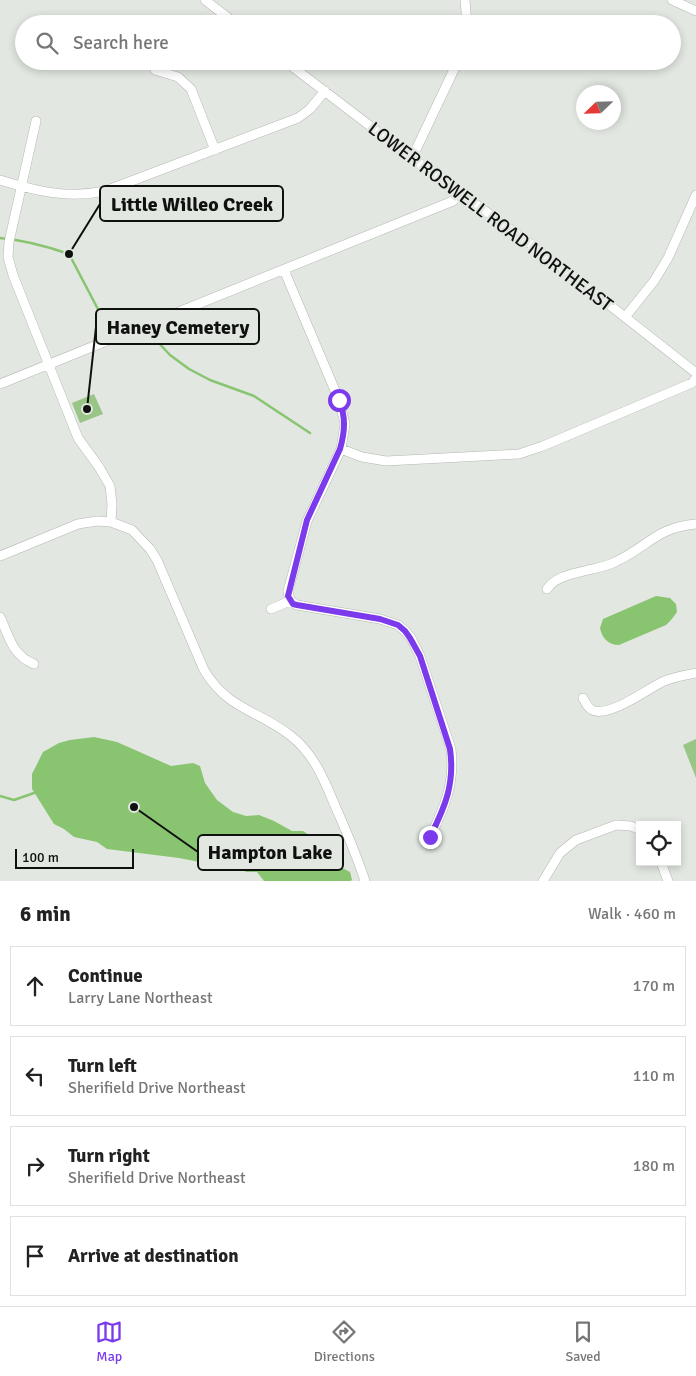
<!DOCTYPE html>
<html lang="en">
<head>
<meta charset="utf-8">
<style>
	body { margin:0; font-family:Signika,sans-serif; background:#f6f6f6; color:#222 }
	.controls { position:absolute; right:15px; bottom:15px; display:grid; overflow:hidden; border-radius:0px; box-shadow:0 2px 8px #0003 }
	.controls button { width:45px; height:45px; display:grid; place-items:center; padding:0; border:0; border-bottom:1px solid #e0e0e0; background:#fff; color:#222; font:25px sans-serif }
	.compass { position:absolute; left:576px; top:85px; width:45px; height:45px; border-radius:50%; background:#fff; box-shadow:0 2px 8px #0003; rotate:247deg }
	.scale { position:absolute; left:15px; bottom:12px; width:119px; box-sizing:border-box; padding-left:5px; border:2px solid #0f110f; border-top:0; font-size:14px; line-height:18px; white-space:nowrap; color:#0f110f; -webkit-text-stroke:4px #e2e7e1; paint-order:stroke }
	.stop { position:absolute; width:15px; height:15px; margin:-11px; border:4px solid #7c3aed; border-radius:50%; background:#fff }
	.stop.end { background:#7c3aed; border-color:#fff; box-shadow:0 1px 5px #0008 }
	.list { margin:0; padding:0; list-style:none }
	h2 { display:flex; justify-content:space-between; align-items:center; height:65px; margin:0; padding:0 20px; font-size:21px }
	h2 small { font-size:16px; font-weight:400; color:#767676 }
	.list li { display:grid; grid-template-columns:32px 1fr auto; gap:15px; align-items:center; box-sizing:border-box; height:80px; margin:0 10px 10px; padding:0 10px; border:1px solid #e0e0e0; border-radius:0px }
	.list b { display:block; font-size:19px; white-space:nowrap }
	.list p { margin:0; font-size:16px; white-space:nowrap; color:#767676 }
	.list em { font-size:16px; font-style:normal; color:#767676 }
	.icon { flex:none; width:28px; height:28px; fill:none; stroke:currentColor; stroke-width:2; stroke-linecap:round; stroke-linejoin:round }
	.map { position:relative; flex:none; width:696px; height:881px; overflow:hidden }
	.search { position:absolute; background:#fff; box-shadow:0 2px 8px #0003; left:15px; right:15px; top:15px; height:55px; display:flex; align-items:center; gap:12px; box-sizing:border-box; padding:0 18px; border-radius:28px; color:#767676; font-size:19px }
	.sheet { height:425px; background:#fff }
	nav { display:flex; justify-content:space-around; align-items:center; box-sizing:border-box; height:70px; border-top:1px solid #e0e0e0; background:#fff; font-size:14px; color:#767676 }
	nav a { display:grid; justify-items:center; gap:2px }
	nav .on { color:#7c3aed }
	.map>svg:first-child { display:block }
	.green { fill:#99c687 }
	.water { fill:#89c471 }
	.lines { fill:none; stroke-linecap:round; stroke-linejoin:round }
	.stream { stroke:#89c471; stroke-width:2.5 }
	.minor-casing { stroke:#b4b8b2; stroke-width:10 }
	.minor { stroke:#fff; stroke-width:9 }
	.route { stroke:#7c3aed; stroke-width:6 }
	.labels { text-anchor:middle; stroke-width:5; stroke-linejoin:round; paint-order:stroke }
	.street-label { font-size:19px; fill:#0f110f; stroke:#e2e7e1 }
	.leader { fill:none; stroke:#0f110f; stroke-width:2 }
	.callout-dot { fill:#0f110f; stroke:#e2e7e1; stroke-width:2 }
	.callout { fill:#e2e7e1; stroke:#0f110f; stroke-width:2 }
	.callout-label { font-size:20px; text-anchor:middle; font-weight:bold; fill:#0f110f }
</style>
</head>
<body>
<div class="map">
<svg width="696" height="881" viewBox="0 0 696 881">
	<rect width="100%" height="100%" fill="#e2e7e1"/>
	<path class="green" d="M94 394 103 414 80 423 72 403Z
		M696 739V778L683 745Z"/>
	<path class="water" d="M656 596 670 598 676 604 677 612 671 620 666 625 619 645C608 645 602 638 600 628L603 619Z
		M94 737 117 742 171 766 193 763 200 766 205 783 217 800 233 812 246 816 259 815 274 821 292 831H303L309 835 321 852 331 862 350 872 352 880 350 881H264L257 872H246L233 864 205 863 179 858 107 849 97 842 74 837 64 829 54 824 32 789V774L43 752 59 743 70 740Z"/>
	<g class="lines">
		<path class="stream" d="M0 238C24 240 46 246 69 254L100 313
			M156 340 170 355 189 369 210 380 254 396 310 433
			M0 796 14 800 34 793"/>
		<g class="minor-casing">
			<path id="minor" d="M205 0 236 24
				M465 0 467 24
				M672 0 696 11
				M285 61 412 158 546 255 696 373
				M155 70 178 77 191 89 215 150
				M36 121 9 242 8 257 13 275 78 438 99 467 110 486 112 504 111 522
				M412 158 458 61
				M0 180C36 191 68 199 105 191L298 118 310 109 325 91
				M284 270 339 400 345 424 341 449 307 521 288 591 290 601
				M626 316 654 281 668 258 696 195
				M0 384 453 201 462 193
				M341 449 362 457 386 461 519 454 543 446 692 383 696 378
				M0 556 78 524 97 521 111 522 132 530 150 549 157 560 204 670C228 710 258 710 291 736 317 756 327 788 340 817 349 838 358 859 365 881
				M547 589C556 576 573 574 588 570 598 568 608 566 617 561 648 546 658 527 696 524
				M290 601 297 605 380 619 398 625 405 631 411 638 420 656 451 749C455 783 445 807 430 837
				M271 609 290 601
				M0 617C10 638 12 655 34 664
				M583 698C585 702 587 707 592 710 609 718 646 690 662 682 673 677 685 675 696 673
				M661 862 668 881
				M543 881 560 853 576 840 616 825 631 826 640 830"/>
		</g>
		<use href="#minor" class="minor"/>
	</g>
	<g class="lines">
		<path class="route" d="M339 400C346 417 345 431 340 449L307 520 288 596 293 604 297 605 380 619 398 625 405 631 410 638 420 656 450 749C455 784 445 807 430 837"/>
	</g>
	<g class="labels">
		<g class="street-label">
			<text transform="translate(491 216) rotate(37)" y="7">LOWER ROSWELL ROAD NORTHEAST</text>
		</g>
	</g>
	<path class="leader" d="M69 254L100 204M87 409L96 327M134 807L198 852"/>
	<g class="callout-dot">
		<circle cx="69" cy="254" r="5"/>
		<circle cx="87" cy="409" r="5"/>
		<circle cx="134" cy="807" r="5"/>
	</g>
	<g class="callout">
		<rect x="100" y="186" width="183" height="35" rx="5"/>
		<rect x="96" y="309" width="163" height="35" rx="5"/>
		<rect x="198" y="835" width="145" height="35" rx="5"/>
	</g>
	<g class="callout-label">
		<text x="192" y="211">Little Willeo Creek</text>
		<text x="178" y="334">Haney Cemetery</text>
		<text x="270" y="859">Hampton Lake</text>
	</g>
</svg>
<div class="controls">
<button><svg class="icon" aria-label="locate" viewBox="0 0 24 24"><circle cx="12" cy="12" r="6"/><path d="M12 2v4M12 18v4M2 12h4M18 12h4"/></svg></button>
</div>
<svg class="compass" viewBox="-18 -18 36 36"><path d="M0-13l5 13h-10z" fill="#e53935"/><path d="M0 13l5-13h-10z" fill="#767676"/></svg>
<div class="scale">100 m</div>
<div class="stop" style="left:339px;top:400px"></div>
<div class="stop end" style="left:430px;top:837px"></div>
<div class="search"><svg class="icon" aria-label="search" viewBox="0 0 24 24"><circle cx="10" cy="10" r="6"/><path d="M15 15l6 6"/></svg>Search here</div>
</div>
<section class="sheet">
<h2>6 min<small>Walk · 460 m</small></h2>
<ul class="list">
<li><svg class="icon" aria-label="ahead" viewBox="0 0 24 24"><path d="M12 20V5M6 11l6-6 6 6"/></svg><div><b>Continue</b><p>Larry Lane Northeast</p></div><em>170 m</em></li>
<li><svg class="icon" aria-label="left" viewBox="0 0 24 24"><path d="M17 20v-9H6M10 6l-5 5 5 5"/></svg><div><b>Turn left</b><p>Sherifield Drive Northeast</p></div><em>110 m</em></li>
<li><svg class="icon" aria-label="right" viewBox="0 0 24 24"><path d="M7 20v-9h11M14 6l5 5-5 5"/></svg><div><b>Turn right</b><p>Sherifield Drive Northeast</p></div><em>180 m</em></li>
<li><svg class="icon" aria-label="arrive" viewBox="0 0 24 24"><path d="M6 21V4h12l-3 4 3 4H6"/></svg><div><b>Arrive at destination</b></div></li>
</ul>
</section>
<nav>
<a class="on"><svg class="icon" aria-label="map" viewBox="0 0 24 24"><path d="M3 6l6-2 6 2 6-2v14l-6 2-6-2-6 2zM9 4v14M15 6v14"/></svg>Map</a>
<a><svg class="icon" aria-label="directions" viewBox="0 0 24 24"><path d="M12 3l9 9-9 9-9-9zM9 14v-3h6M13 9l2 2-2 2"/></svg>Directions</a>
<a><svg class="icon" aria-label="saved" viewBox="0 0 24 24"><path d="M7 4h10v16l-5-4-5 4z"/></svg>Saved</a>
</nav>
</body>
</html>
